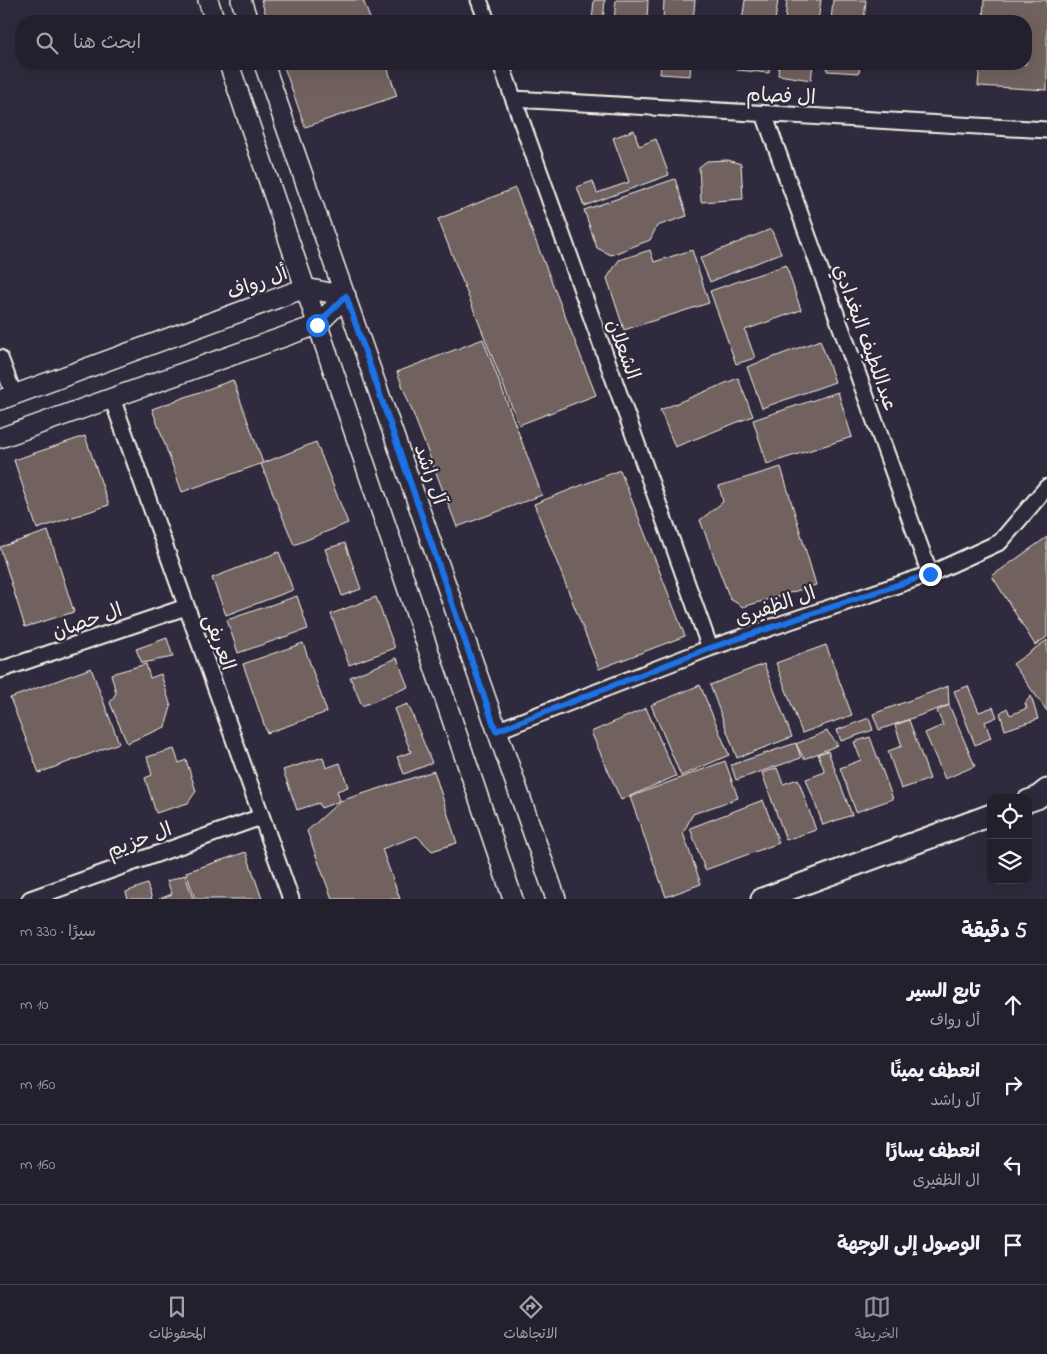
<!DOCTYPE html>
<html lang="ar">
<head>
<meta charset="utf-8">
<style>
	body { margin:0; font-family:"Indie Flower","Playpen Sans Arabic",sans-serif; background:#2f2d3a; color:#f1f3f6; direction:rtl }
	.controls { position:absolute; right:15px; bottom:15px; display:grid; overflow:hidden; border-radius:10px; box-shadow:0 5px 20px #0002 }
	.controls button { width:45px; height:45px; display:grid; place-items:center; padding:0; border:0; border-bottom:1px solid #403e4a; background:#23202e; color:#f1f3f6; font:25px sans-serif }
	.stop { position:absolute; width:15px; height:15px; margin:-11px; border:4px solid #1a73e8; border-radius:50%; background:#fff }
	.stop.end { background:#1a73e8; border-color:#fff; box-shadow:0 1px 5px #0008 }
	.list { margin:0; padding:0; list-style:none }
	h2 { display:flex; justify-content:space-between; align-items:center; height:65px; margin:0; padding:0 20px; font-size:21px }
	h2 small { font-size:16px; font-weight:400; color:#a3a3aa }
	.list li { display:grid; grid-template-columns:32px 1fr auto; gap:15px; align-items:center; box-sizing:border-box; height:80px; padding:0 20px; border-top:1px solid #403e4a }
	.list b { display:block; font-size:19px; white-space:nowrap }
	.list p { margin:0; font-size:16px; white-space:nowrap; color:#a3a3aa }
	.list em { font-size:16px; font-style:normal; color:#a3a3aa }
	.icon { flex:none; width:28px; height:28px; fill:none; stroke:currentColor; stroke-width:2; stroke-linecap:round; stroke-linejoin:round }
	.map { position:relative; flex:none; width:1047px; height:899px; overflow:hidden; direction:ltr }
	.search { position:absolute; background:#23202e; box-shadow:0 5px 20px #0002; left:15px; right:15px; top:15px; height:55px; display:flex; align-items:center; gap:12px; box-sizing:border-box; padding:0 18px; border-radius:20px; color:#a3a3aa; font-size:19px }
	.sheet { height:385px; background:#23202e }
	nav { display:flex; justify-content:space-around; align-items:center; box-sizing:border-box; height:70px; border-top:1px solid #403e4a; background:#23202e; font-size:14px; color:#a3a3aa }
	nav a { display:grid; justify-items:center; gap:2px }
	nav .on { color:#8c9099 }
	.map>svg:first-child { display:block }
	.building { fill:#72625f; stroke:#f4f1e8 }
	.lines { fill:none; stroke-linecap:round; stroke-linejoin:round }
	.minor-casing { stroke:#f4f1e8; stroke-width:19 }
	.tertiary-casing { stroke:#f4f1e8; stroke-width:22 }
	.secondary-casing { stroke:#f4f1e8; stroke-width:25 }
	.minor { stroke:#2f2a3d; stroke-width:15 }
	.tertiary { stroke:#2f2a3d; stroke-width:19 }
	.secondary { stroke:#2f2a3d; stroke-width:21 }
	.route { stroke:#1a73e8; stroke-width:6 }
	.labels { text-anchor:middle; stroke-width:4.5; stroke-linejoin:round; paint-order:stroke }
	.street-label { font-size:20px; fill:#f4f1e8; stroke:#2f2a3d }
</style>
</head>
<body>
<div class="map">
<svg width="1047" height="899" viewBox="0 0 1047 899">
	<rect width="100%" height="100%" fill="#2f2a3d"/>
	<filter id="ink" filterUnits="userSpaceOnUse"><feTurbulence type="fractalNoise" baseFrequency=".02" numOctaves="2"/><feDisplacementMap in="SourceGraphic" scale="10" xChannelSelector="R" yChannelSelector="G"/><feConvolveMatrix kernelMatrix="1 2 1 2 8 2 1 2 1" color-interpolation-filters="sRGB"/></filter>
	<g filter="url(#ink)">
		<path class="building" d="M261 0H363L371 21H268Z
			M594 0H605L603 21H592Z
			M616 0H648L647 21H614Z
			M664 0H695L693 21H663Z
			M745 0H778L775 21H742Z
			M787 0H821L818 21H785Z
			M833 0H866L864 21H831Z
			M984 0H1047V90L978 86 980 64H1026V21H983Z
			M283 64H386L397 96 305 127Z
			M612 64H644V67L612 65Z
			M661 64H691L690 76 660 74Z
			M738 64H770L769 73 737 70Z
			M779 64H813L811 80 778 75Z
			M827 64H860L859 73 827 71Z
			M634 130 639 146 656 139 669 175 584 206 577 187 593 181 597 193 629 182 613 138Z
			M728 160 741 164 743 199 701 202 699 167 707 161Z
			M675 179 687 216 657 226 650 240 611 255 597 248 584 210Z
			M515 188 596 395 519 425 438 219Z
			M771 229 781 253 710 282 700 258Z
			M650 250 654 262 692 250 709 303 624 330 607 278 619 260Z
			M786 265 801 310 745 330 755 358 736 364 710 291Z
			M483 339 542 495 457 527 397 372Z
			M820 340 835 382 762 408 747 367Z
			M738 378 753 416 675 447 660 410Z
			M233 380 263 463 182 492 152 409Z
			M838 392 852 437 767 464 753 420Z
			M85 436 109 505 37 529 14 460Z
			M316 442 348 523 294 545 261 464Z
			M781 467 816 585 743 607 730 599 700 520 723 502 719 486Z
			M620 470 685 636 599 669 534 504Z
			M48 531 74 612 25 627 0 547Z
			M1047 537V637L1035 645 992 576Z
			M345 543 361 589 342 596 325 549Z
			M279 552 293 590 226 615 212 578Z
			M297 596 308 629 238 653 227 620Z
			M376 597 395 648 349 665 331 614Z
			M167 638 173 657 142 663 136 649Z
			M1047 640V711L1013 664Z
			M303 643 327 712 267 733 243 664Z
			M826 645 852 715 802 733 776 663Z
			M397 658 408 687 362 706 350 677Z
			M146 664 150 678 161 674 171 707 165 727 127 743 110 703 116 693 111 674Z
			M764 664 792 737 737 758 710 685Z
			M91 668 119 743 39 773 10 698Z
			M700 685 729 755 681 776 651 705Z
			M948 686 949 705 879 730 873 714Z
			M968 686 979 712 993 707 997 717 985 722 991 738 975 745 954 691Z
			M1031 696 1038 719 1005 730 1000 713 1007 708 1010 715 1027 708 1025 703Z
			M408 704 432 763 404 774 397 757 411 752 394 709Z
			M949 705 975 766 945 779 925 733 943 725 937 711Z
			M646 708 676 776 621 800 591 732Z
			M869 718 873 730 841 741 837 730Z
			M909 720 930 779 901 789 888 751 902 746 895 725Z
			M827 731 838 745 804 759 796 744Z
			M870 737 893 799 856 812 840 768 861 760 854 742Z
			M796 743 801 758 736 780 731 765Z
			M174 749 179 763 186 760 196 791 188 803 156 813 145 778 152 775 147 757Z
			M828 751 852 815 823 825 806 779 825 772 818 754Z
			M323 757 326 768 340 763 348 787 337 791 340 801 321 808 319 803 297 810 283 770Z
			M725 761 738 798 693 814 683 833 701 884 666 897 630 797Z
			M777 768 783 784 798 779 816 830 786 840 762 773Z
			M434 771 457 843 432 851 417 836 382 849 400 899H332L307 831 340 801Z
			M763 800 779 843 705 870 690 828Z
			M246 852 262 899H195L186 872Z
			M185 875 193 899H159L172 894 167 881Z
			M147 884 152 899H128L126 892Z"/>
		<g class="lines">
			<g class="minor-casing">
				<path id="minor" d="M479 0 487 21
					M501 64 710 648
					M514 99 1047 130
					M764 114 930 574
					M0 358 14 395
					M112 398 291 899
					M0 670 186 607
					M496 731 710 648 930 574 1000 542 1047 487
					M30 899 261 817"/>
			</g>
			<g class="tertiary-casing">
				<path id="tertiary" d="M208 0 215 21
					M241 0 248 21
					M229 64 513 899
					M264 64C363 342 457 621 556 899
					M0 400 305 288 346 296 317 325 0 438"/>
			</g>
			<g class="secondary-casing">
				<path id="secondary" d="M1028 801 1037 798 1047 790
					M762 899 991 815"/>
			</g>
			<use href="#minor" class="minor"/>
			<use href="#tertiary" class="tertiary"/>
			<use href="#secondary" class="secondary"/>
		</g>
	</g>
	<g class="lines" filter="url(#ink)">
		<path class="route" d="M317 325 346 296 496 731 710 648 930 574"/>
	</g>
	<g class="labels">
		<g class="street-label">
			<text transform="translate(781 95) rotate(3)" y="7">ال فصام</text>
			<text transform="translate(257 282) rotate(-20)" y="7">أل رواف</text>
			<text transform="translate(866 337) rotate(70)" y="7">عبداللطيف البغدادي</text>
			<text transform="translate(624 349) rotate(70)" y="7">الشعلان</text>
			<text transform="translate(431 474) rotate(71)" y="7">آل راشد</text>
			<text transform="translate(775 605) rotate(-19)" y="7">ال الظفيرى</text>
			<text transform="translate(87 620) rotate(-19)" y="7">ال حصان</text>
			<text transform="translate(220 642) rotate(70)" y="7">العريفى</text>
			<text transform="translate(139 839) rotate(-20)" y="7">ال حزيم</text>
		</g>
	</g>
</svg>
<div class="controls">
<button><svg class="icon" aria-label="locate" viewBox="0 0 24 24"><circle cx="12" cy="12" r="6"/><path d="M12 2v4M12 18v4M2 12h4M18 12h4"/></svg></button>
<button><svg class="icon" aria-label="layers" viewBox="0 0 24 24"><path d="M12 4l9 5-9 5-9-5zM3 14l9 5 9-5"/></svg></button>
</div>
<div class="stop" style="left:317px;top:325px"></div>
<div class="stop end" style="left:930px;top:574px"></div>
<div class="search"><svg class="icon" aria-label="search" viewBox="0 0 24 24"><circle cx="10" cy="10" r="6"/><path d="M15 15l6 6"/></svg>ابحث هنا</div>
</div>
<section class="sheet">
<h2>5 دقيقة<small>سيرًا · 330 m</small></h2>
<ul class="list">
<li><svg class="icon" aria-label="ahead" viewBox="0 0 24 24"><path d="M12 20V5M6 11l6-6 6 6"/></svg><div><b>تابع السير</b><p>أل رواف</p></div><em>10 m</em></li>
<li><svg class="icon" aria-label="right" viewBox="0 0 24 24"><path d="M7 20v-9h11M14 6l5 5-5 5"/></svg><div><b>انعطف يمينًا</b><p>آل راشد</p></div><em>160 m</em></li>
<li><svg class="icon" aria-label="left" viewBox="0 0 24 24"><path d="M17 20v-9H6M10 6l-5 5 5 5"/></svg><div><b>انعطف يسارًا</b><p>ال الظفيرى</p></div><em>160 m</em></li>
<li><svg class="icon" aria-label="arrive" viewBox="0 0 24 24"><path d="M6 21V4h12l-3 4 3 4H6"/></svg><div><b>الوصول إلى الوجهة</b></div></li>
</ul>
</section>
<nav>
<a class="on"><svg class="icon" aria-label="map" viewBox="0 0 24 24"><path d="M3 6l6-2 6 2 6-2v14l-6 2-6-2-6 2zM9 4v14M15 6v14"/></svg>الخريطة</a>
<a><svg class="icon" aria-label="directions" viewBox="0 0 24 24"><path d="M12 3l9 9-9 9-9-9zM9 14v-3h6M13 9l2 2-2 2"/></svg>الاتجاهات</a>
<a><svg class="icon" aria-label="saved" viewBox="0 0 24 24"><path d="M7 4h10v16l-5-4-5 4z"/></svg>المحفوظات</a>
</nav>
</body>
</html>
